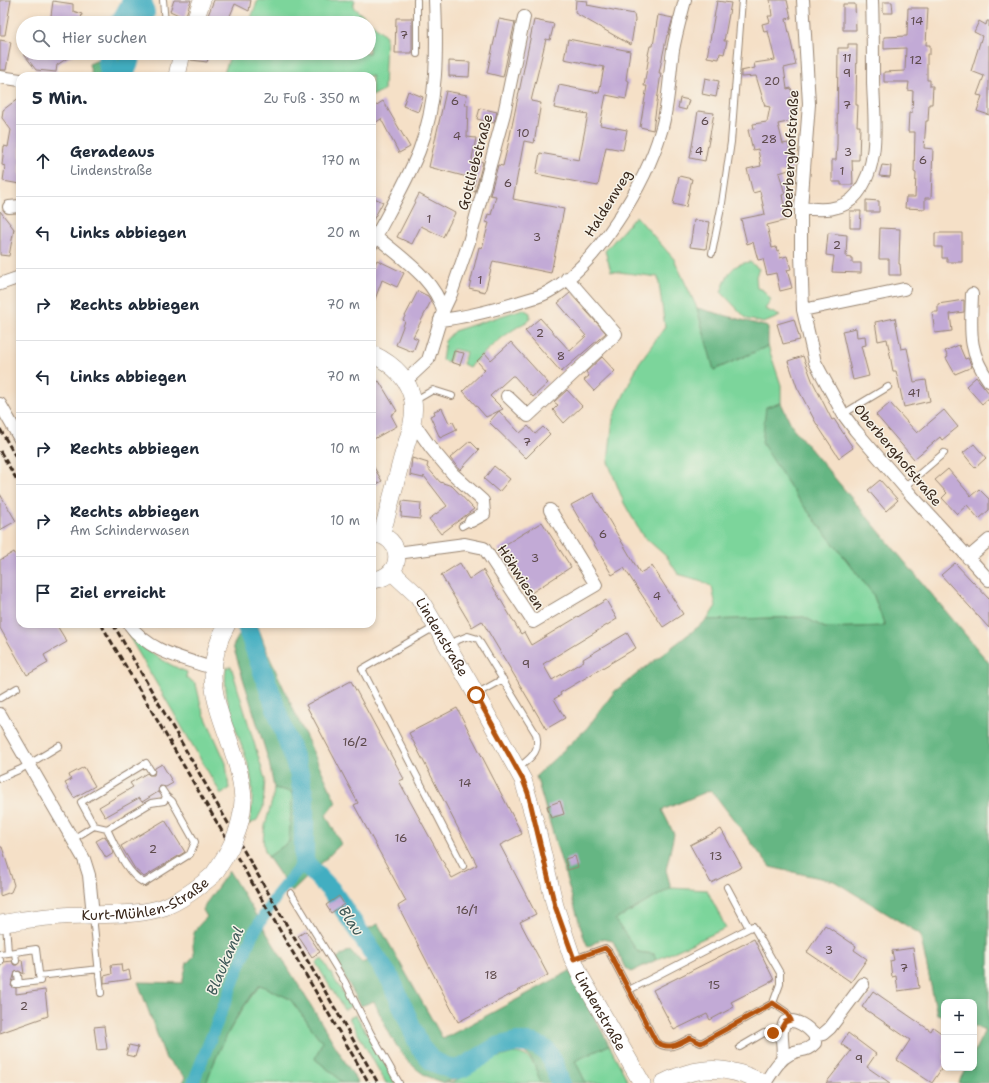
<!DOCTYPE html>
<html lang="de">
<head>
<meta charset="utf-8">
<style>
	body { margin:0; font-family:"Shantell Sans",sans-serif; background:#f6f6f7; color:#1f2937 }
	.controls { position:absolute; right:12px; bottom:12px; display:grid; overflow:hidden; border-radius:8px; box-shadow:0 2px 6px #0003 }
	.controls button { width:36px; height:36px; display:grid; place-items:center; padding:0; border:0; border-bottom:1px solid #e0e1e3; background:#fff; color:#1f2937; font:20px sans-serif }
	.stop { position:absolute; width:12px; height:12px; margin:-9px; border:3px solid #b45309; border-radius:50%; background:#fff }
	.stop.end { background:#b45309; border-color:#fff; box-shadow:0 1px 4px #0008 }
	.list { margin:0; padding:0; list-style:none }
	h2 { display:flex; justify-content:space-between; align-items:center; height:52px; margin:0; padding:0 16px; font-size:17px }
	h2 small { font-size:13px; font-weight:400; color:#747a83 }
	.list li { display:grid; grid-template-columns:26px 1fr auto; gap:12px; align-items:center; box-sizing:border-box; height:72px; padding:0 16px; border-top:1px solid #e0e1e3 }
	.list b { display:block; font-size:15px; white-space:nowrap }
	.list p { margin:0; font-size:13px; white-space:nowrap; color:#747a83 }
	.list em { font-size:13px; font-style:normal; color:#747a83 }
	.icon { flex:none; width:22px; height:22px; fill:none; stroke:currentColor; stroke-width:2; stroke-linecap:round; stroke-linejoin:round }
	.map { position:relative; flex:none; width:989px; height:1083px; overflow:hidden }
	.search { position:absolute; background:#fff; box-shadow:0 2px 6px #0003; left:16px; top:16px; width:360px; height:44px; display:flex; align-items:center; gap:10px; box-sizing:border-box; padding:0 14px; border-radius:22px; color:#747a83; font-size:15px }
	.panel { position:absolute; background:#fff; box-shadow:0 2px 6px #0003; left:16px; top:72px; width:360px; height:556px; border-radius:12px }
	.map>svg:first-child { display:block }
	.green { fill:#7cd59b; stroke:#5c805c }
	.forest { fill:#65b683; stroke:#507050 }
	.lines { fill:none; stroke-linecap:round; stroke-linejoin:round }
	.canal { stroke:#42aec1; stroke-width:12 }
	.river { stroke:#42aec1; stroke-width:20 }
	.building { fill:#c2aad6 }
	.lane-casing { stroke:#988572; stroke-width:8 }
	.street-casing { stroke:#988572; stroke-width:14 }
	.secondary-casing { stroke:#988572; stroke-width:18 }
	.lane { stroke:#fff; stroke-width:6 }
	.street { stroke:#fff; stroke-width:12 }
	.secondary { stroke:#fff; stroke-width:17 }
	.rail { stroke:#3b2a1e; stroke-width:3; stroke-dasharray:6 3; stroke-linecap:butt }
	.secondary-bridge-casing { stroke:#988572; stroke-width:18; stroke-linecap:butt }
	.secondary-bridge { stroke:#fff; stroke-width:17 }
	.route { stroke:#b45309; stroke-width:5 }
	.labels { text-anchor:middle; stroke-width:3; stroke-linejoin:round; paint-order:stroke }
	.number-label { font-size:12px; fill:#5d4a4c }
	.street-label { font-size:14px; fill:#3b2a1e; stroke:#f7f3e8 }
	.water-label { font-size:15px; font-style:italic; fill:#3d5857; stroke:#f7f3e8 }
</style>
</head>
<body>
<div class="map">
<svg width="989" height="1083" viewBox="0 0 989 1083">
	<rect width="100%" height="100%" fill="#f7f3e8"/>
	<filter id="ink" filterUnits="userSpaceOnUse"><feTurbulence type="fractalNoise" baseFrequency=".025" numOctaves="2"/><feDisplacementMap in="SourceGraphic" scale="8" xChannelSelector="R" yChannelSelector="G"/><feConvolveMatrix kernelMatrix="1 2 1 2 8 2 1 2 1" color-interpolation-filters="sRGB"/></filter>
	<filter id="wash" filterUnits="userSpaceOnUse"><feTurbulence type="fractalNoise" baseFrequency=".012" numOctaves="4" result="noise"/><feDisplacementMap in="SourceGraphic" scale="16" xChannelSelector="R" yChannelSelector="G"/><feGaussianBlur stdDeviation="0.9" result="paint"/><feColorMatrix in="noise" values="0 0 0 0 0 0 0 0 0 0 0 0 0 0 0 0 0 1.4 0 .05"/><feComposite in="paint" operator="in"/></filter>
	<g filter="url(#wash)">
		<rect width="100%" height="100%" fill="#f5e0c7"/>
		<path class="green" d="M258 0H355L353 7 386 36 384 90 372 96V76H223L231 53H369V23H244L251 18Z
			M636 216 674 259 697 308 714 370 768 346 781 385V403L766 407 796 496 873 594 885 626 825 628 804 617 707 620 716 606 712 587 702 581 678 574 667 557 642 535 624 503 608 462 613 418 639 363 665 327 658 277 611 271 605 251Z
			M750 262 759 269 756 276 757 288 763 290 771 300 765 309 780 316 764 323 747 319 721 292C728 275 730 264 750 262Z
			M523 309 530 313V320C506 332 488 349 469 367L463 364 466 352 453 349 449 362 442 360 445 341 454 331Z
			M127 633C146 649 163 663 187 672L186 677 196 684 202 709 226 763 229 789 221 794Z
			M231 666 265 779 263 808 257 820 249 825C253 806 254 783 248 764 238 732 222 701 226 668Z
			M274 788 292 792 289 842 268 857C255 836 273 810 274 788Z
			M671 888 707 890 726 928 656 960 654 954 638 952 615 920Z
			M322 959 351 1006 344 1010 316 963Z
			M260 985 290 999 322 1042 315 1059 335 1075 341 1083H206C219 1047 236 1015 260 985Z
			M356 1015 396 1083H386L349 1018Z
			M609 1045 629 1083H586L575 1061Z
			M514 1053C532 1054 537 1067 540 1083H443H451L496 1058Z"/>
		<path class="forest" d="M114 53H119L122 76H92L89 64Z
			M697 308 768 327V346L714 370Z
			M781 403 793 428 989 663V1083H958L966 1068H974V1052L985 1030 974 1026V1002H944V1016L937 1014 920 934 834 881 770 867 711 790 662 810 674 834 666 870 671 888 615 920 638 952 654 954 656 960 631 972 624 966 613 941 601 939 588 947 583 935 536 776 587 728 615 691 707 620 804 617 825 628 885 626 873 594 796 496 762 443 766 407Z
			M245 624H257L268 654 336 802 326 815 341 844 292 892 268 857 289 842 292 792 274 788 269 762 233 646Z
			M229 871 358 1083H341L335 1075 315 1059 322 1042 290 999 260 985C235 1014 219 1048 206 1083H183L185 1077 166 1059 138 982 182 983 187 963 194 956C192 935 191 932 207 917L203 910 207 902Z
			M378 924 443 1039 570 971 609 1045 575 1061 586 1083H540C525 1009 474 1083 442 1082 405 1073 388 1032 374 1001L361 1006 335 959 350 950 362 963 369 960 352 936Z"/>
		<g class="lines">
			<path class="canal" d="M193 1083 252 935 277 895 304 862"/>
			<path class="river" d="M120 23 133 0
				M142 23 145 13 142 0
				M107 53 110 76
				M124 76 132 53
				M246 624 299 773 304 798V862L331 890 391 980 420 1047 432 1061 453 1070 462 1068 497 1047 517 1042 535 1044 547 1051 554 1064 560 1083"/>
		</g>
		<g id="blocks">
			<path class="building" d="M0 0H11L5 35H0Z
				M174 0H191L185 18 170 11Z
				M214 0H251L249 11 235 4 227 23H205Z
				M576 0 588 1 587 5 634 14 635 20 631 45 575 13Z
				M770 0H787L791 18 786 19 796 65 784 68 787 89 791 88 793 97 790 98 793 121 778 124 783 144 788 143 792 159H790L792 169 779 173 785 194 782 195 787 220 767 225 772 248 776 247 777 251 779 250 780 258 787 256 791 269 787 270 792 288 780 291 776 273 767 275 763 259 758 260 753 242 747 244 741 219 765 214 760 191 753 193 747 169 761 166 758 149 753 150 748 130 754 129 753 124 767 122 770 107 765 106 756 76 741 77V71L755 68 754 63 775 60 768 31 764 32 762 24 770 22 768 16H772Z
				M53 1 73 4V11L82 14 80 23H50Z
				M717 1 731 3 724 41H727L724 54 720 53 719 59 707 57Z
				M883 2H892L893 13H883Z
				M843 4H855L856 30H843Z
				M908 8H928L926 45H930V54H927V80H930V86H933L932 104H929L928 121H926L924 148 933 149 931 198H925V209L905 208 906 197H915L916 173 914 172 915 132H908L909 113H912L913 91 908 90 909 82H884V72L905 71 906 48 884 49V37L907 36Z
				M658 15 673 18 668 35H667L659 73H661L653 130 640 127 647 86H644L649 56 648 55 650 46H653Z
				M396 18H412V53H395Z
				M499 19 515 22 503 77 487 73Z
				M534 20 554 24 550 40 546 39 531 101 541 103 534 143 524 141 513 199 564 209 551 273 493 261 485 292 469 288 479 247 482 248 489 223 486 222 488 214 491 215 496 196 490 195 498 165 503 166 508 145Z
				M979 21 986 25 987 21H989V115L977 111 982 96 977 95 984 76 971 71 982 36 974 32Z
				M568 39 630 51 626 80 629 81 626 99 606 95 600 125 627 130 623 150 606 147 598 186 536 174 540 153 579 160 588 114 554 108 559 85 599 93 604 67 564 59Z
				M0 40 11 42 6 70H0Z
				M848 44H857L856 105H858L857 126H860L859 160H852L853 185H841V182H832V160H836L837 144 838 48H848Z
				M23 53H75L57 65 56 72 36 70Z
				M192 53H210L207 62 191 60Z
				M449 61 470 62 469 77 449 76Z
				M705 78 719 81 716 97 702 94Z
				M408 91 423 97 418 112 403 106Z
				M446 91 467 95 465 105H468L467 137 476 138 472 159 483 162 475 192 473 191 475 179 429 167Z
				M20 97V184L3 181 5 166 2 165 4 146 8 147 11 130 2 118 3 110Z
				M680 98 689 100 686 110 678 108Z
				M383 101 410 147 399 153 381 119 372 125V108Z
				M480 108 497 112 494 123 477 119Z
				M698 111 714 113 705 161 690 158Z
				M882 165 891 166 890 177 879 176Z
				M679 176 692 179 686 207 673 204Z
				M419 194 455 213 443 237 421 226 412 244 397 237Z
				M372 197 383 202 372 222Z
				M866 200 879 201V212H866Z
				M0 211 14 229 9 256 0 255Z
				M850 211H861L860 228H850Z
				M694 220 710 222 706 249 690 247Z
				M880 228 900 229 899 264H900L901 275H889V259H879Z
				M828 233 847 235 846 257 852 258V263H861V273L832 272 834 256 826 255Z
				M935 233H962V262H947V258H942V247H935Z
				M377 260 404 273 397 287 382 280 373 305 372 270Z
				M418 291 428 296 431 301 413 337 418 339 413 352 396 345 405 321 403 320Z
				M570 293 606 333 561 372 525 331 540 318 570 351 586 336 558 303Z
				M964 300V312L950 314 952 331 935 333 932 312H938V304Z
				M895 318 901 349 907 348 914 382 926 380 930 401 904 407 896 371H893L887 339 878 341 875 322Z
				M794 319 800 340 783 344 777 324Z
				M856 328 857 337 865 336 866 345 861 346 869 376 853 380 842 331Z
				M511 342 548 383 533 397 514 376H512L490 396 503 409 486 417 463 391 485 370 477 361 485 353 491 360Z
				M959 345 965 359 968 358 972 367 955 374 946 358 948 357 945 351Z
				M454 351 464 353 460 365 451 362Z
				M803 356 812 380 832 420 834 419 853 448 839 458 816 423 797 387 788 361Z
				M602 357 615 371 594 391 584 380 589 376 586 372Z
				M976 377 989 393V398L982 404 966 386Z
				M379 381 397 411 391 415 397 426 372 440V385Z
				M567 390 582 406 564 423 553 410 558 405 554 402Z
				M890 403 917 433 944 410 958 427 942 440 940 437 914 459 876 415Z
				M442 408 449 423 453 422 457 430 440 438 430 416 435 414 434 411Z
				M499 411 520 433 528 426 535 434 543 427 550 434 526 458 489 422Z
				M470 441 479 450 460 470 450 458Z
				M974 444 986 458 975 468 963 453Z
				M412 458 428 463 427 467 440 482 452 486 474 509 441 534 429 519 447 506 424 476 423 478 410 475Z
				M372 464 382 481 372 487Z
				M494 466 510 479 499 492 484 479Z
				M948 469 971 496 979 489 989 499V510L979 519 967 505 957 514 942 498 947 493 935 480Z
				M880 480 898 500 886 511 868 490Z
				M593 493 640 573 652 566 683 614 663 627 624 568 612 575 571 505Z
				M0 494 16 521 0 530Z
				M402 501 421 503 420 519 401 517Z
				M542 522 571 567 528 595 498 549Z
				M14 552 20 563V624H56L67 642 44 655 48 663 27 675 0 628V560Z
				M460 563 469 579 483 570 521 634 524 632 531 645 606 600 617 619 543 664 552 680 584 661 583 659 627 633 636 648 560 693 561 695 554 699 565 718 546 729 482 621 472 627 441 575Z
				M955 563 989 599V628L941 575Z
				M351 681 404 779 399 781 452 878 477 865 409 733 457 708 522 834 500 845 536 914 520 922 548 975 458 1022 398 906 406 901 354 805 358 803 306 705Z
				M162 764 173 783 166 787 160 786 158 792 142 802 139 798 105 817 99 807 133 787 130 783 147 773 149 775H154L155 768Z
				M84 767 95 786 74 798 65 783 71 780 69 775Z
				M560 801 564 814 551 818 547 806Z
				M165 820 185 852 144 877 135 869 121 846Z
				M721 829 742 867 711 883 690 845Z
				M105 836 114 853 106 858 96 841Z
				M0 847H2L14 885 11 892 0 896Z
				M575 856 578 867 568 870 565 859Z
				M339 896 344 904 331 913 326 905Z
				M825 925 856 946 854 950 867 959 851 982 807 952Z
				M306 931 320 952 312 957 298 936Z
				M754 939 774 980 731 1002 734 1007 710 1020 707 1014 674 1030 653 990Z
				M913 948 919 988 898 991 896 976 892 977 890 961 894 960 892 951Z
				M20 960H22L24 974 19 971 15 972 11 986 16 988V994L45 990 48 1016 0 1033V966L4 962 12 961 14 965H17Z
				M121 964 122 972 129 970 131 979 104 983V976L112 974 111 965Z
				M873 991 931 1031 933 1027 944 1035V1065L932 1083 897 1060 910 1040 862 1007Z
				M104 1026 107 1049 97 1050 94 1027Z
				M848 1033 876 1054 867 1067 890 1083H826L851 1051 841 1044Z
				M129 1045 138 1047 135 1057 126 1055Z"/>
		</g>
	</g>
	<g filter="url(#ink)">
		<use href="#blocks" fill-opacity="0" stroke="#988572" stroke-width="1"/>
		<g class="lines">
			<g class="lane-casing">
				<path id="lane" d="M163 0 165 23
					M417 54V0
					M712 253 722 203 731 142 742 0
					M414 401 433 390 452 396
					M843 414 888 387
					M904 487 944 453
					M462 526 471 521
					M435 627 362 669 463 866
					M448 644 468 636 478 639 536 734C541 753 530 758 517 769
					M476 694 503 679
					M0 698 17 688
					M0 778 21 769 59 746
					M94 826 81 802 146 763 151 771
					M107 829C116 847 126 873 144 883L190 854 195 842 172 801 166 796
					M73 839 94 826 107 829 151 803 164 801 166 796 162 790
					M727 887 749 928
					M291 893 345 982 371 1034 399 1083
					M93 916 101 993
					M15 952 16 961
					M8 953 36 949 40 981 15 984
					M0 954 8 953 6 923
					M574 959 605 948 609 952 656 1042C669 1051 677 1045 690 1038L701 1043 773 1003 780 984V973L753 926 629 990
					M0 960V962
					M18 975 19 984
					M39 976 99 969
					M773 1003 786 1012 791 1020
					M740 1047 764 1033H773L781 1029"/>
			</g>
			<g class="street-casing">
				<path id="street" d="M803 0 809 104 801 208V254L803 310 815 362 843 414 855 430 912 496 989 580
					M0 77 20 80
					M9 207 20 206
					M801 208C821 210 843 212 857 194 881 164 874 118 873 82 873 55 873 27 872 0
					M376 236C400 257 435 279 443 311
					M372 244C388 213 406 183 419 151 438 103 437 50 435 0
					M0 284 20 277
					M972 294C971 329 967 351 989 381
					M803 310 904 289
					M440 320C468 317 494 310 520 302 529 299 540 297 548 292 597 266 646 183 661 131 669 105 669 77 673 50 676 33 681 16 685 0
					M404 380 412 375 428 360 443 311 451 294 469 242 504 114 524 17
					M507 396 528 416 616 334 567 278
					M0 404 20 439
					M410 425 417 428 431 448 453 474 483 501 484 514 471 521
					M397 553 465 544 484 548 533 622 596 585 550 510
					M968 558 989 540
					M129 624C149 652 182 658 212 668
					M0 714 84 859 89 875 93 915
					M815 1036 823 1034 830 1028 863 984
					M765 1083C772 1073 778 1060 790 1054 800 1048 806 1053 815 1043V1036C808 1027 796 1018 785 1022 778 1035 785 1044 782 1059"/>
			</g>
			<g class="secondary-casing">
				<g id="secondary">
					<path d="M194 23 202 0"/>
					<path d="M177 76 182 53"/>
					<path d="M372 354C391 363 409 378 413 401 416 419 407 441 402 458 395 484 389 510 381 535"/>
					<path d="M372 534C404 534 406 578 372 580"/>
					<path id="s1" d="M392 572 418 596 469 682 523 780 535 821 555 906 572 957 581 977 642 1083"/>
					<path d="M227 624C189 692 240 734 243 800"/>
					<path id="s2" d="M0 924C30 918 61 915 91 915 116 914 140 915 164 907 182 900 198 888 213 875"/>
					<path d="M663 1083C699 1065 728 1065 763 1083"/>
				</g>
			</g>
			<use href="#lane" class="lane"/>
			<use href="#street" class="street"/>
			<use href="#secondary" class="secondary"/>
			<path class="rail" d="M0 429 20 464
				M0 451 20 485
				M101 624 369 1083
				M113 624 378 1083"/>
			<g class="secondary-bridge-casing">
				<path id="secondary-bridge" d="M213 875C230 851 242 830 243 800"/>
			</g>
			<use href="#secondary-bridge" class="secondary-bridge"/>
		</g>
	</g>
	<g class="lines" filter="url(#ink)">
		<path class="route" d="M476 695 523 780 528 793 555 906 574 959 605 948 609 952 656 1042C669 1050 677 1045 690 1038L701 1043 773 1003 786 1012 791 1020 785 1022 781 1029 773 1033"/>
	</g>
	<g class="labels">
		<g class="number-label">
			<text x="917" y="25">14</text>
			<text x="404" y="39">7</text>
			<text x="847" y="62">11</text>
			<text x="916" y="64">12</text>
			<text x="847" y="77">9</text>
			<text x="772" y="85">20</text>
			<text x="455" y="105">6</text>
			<text x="847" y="109">7</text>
			<text x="705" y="125">6</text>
			<text x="523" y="137">10</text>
			<text x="457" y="140">4</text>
			<text x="769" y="143">28</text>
			<text x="699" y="155">4</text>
			<text x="848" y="156">3</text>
			<text x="923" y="164">6</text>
			<text x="842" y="175">1</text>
			<text x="508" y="187">6</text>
			<text x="429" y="223">1</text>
			<text x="537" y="241">3</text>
			<text x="837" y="249">2</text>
			<text x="480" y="284">1</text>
			<text x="540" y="337">2</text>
			<text x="561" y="360">8</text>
			<text x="914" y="397">41</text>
			<text x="527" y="446">7</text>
			<text x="603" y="538">6</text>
			<text x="535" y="562">3</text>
			<text x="657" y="600">4</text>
			<text x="526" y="668">9</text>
			<text x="355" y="746">16/2</text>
			<text x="465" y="787">14</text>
			<text x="401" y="842">16</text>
			<text x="153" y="853">2</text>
			<text x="716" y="860">13</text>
			<text x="467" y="914">16/1</text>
			<text x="829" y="954">3</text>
			<text x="904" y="972">7</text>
			<text x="491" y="979">18</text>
			<text x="714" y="989">15</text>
			<text x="24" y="1010">2</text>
			<text x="859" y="1063">9</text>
		</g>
		<g class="street-label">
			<text transform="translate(790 154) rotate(-87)" y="5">Oberberghofstraße</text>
			<text transform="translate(475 162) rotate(-75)" y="5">Gottliebstraße</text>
			<text transform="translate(608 203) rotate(-58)" y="5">Haldenweg</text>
			<text transform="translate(898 455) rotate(50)" y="5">Oberberghofstraße</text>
			<text transform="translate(521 577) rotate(57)" y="5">Höhwiesen</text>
			<text dy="5" stroke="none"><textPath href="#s1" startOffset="83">Lindenstraße</textPath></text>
			<text dy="5" stroke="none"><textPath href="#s2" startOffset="149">Kurt-Mühlen-Straße</textPath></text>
			<text dy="5" stroke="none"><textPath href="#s1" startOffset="492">Lindenstraße</textPath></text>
		</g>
		<g class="water-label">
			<text transform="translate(351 921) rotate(56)" y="5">Blau</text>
			<text transform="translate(225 961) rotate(-67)" y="5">Blaukanal</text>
		</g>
	</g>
</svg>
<div class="controls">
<button>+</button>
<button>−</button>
</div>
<div class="stop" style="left:476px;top:695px"></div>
<div class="stop end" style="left:773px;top:1033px"></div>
<div class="search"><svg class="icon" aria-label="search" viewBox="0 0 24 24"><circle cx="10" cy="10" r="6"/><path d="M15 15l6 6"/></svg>Hier suchen</div>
<section class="panel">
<h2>5 Min.<small>Zu Fuß · 350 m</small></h2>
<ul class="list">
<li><svg class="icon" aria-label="ahead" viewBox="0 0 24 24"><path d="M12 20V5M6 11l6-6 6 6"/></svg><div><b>Geradeaus</b><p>Lindenstraße</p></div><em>170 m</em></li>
<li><svg class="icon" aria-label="left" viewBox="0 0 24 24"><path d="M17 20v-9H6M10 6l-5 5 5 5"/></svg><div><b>Links abbiegen</b></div><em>20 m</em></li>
<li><svg class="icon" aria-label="right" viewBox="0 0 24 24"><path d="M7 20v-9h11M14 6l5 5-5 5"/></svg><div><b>Rechts abbiegen</b></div><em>70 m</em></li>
<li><svg class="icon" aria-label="left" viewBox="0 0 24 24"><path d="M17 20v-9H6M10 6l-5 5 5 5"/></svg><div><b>Links abbiegen</b></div><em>70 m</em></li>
<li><svg class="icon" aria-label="right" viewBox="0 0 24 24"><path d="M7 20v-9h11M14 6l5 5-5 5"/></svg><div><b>Rechts abbiegen</b></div><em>10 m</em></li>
<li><svg class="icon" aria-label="right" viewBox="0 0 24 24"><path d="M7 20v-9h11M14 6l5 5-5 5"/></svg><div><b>Rechts abbiegen</b><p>Am Schinderwasen</p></div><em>10 m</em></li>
<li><svg class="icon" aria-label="arrive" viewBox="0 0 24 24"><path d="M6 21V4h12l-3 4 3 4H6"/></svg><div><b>Ziel erreicht</b></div></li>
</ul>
</section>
</div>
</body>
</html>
